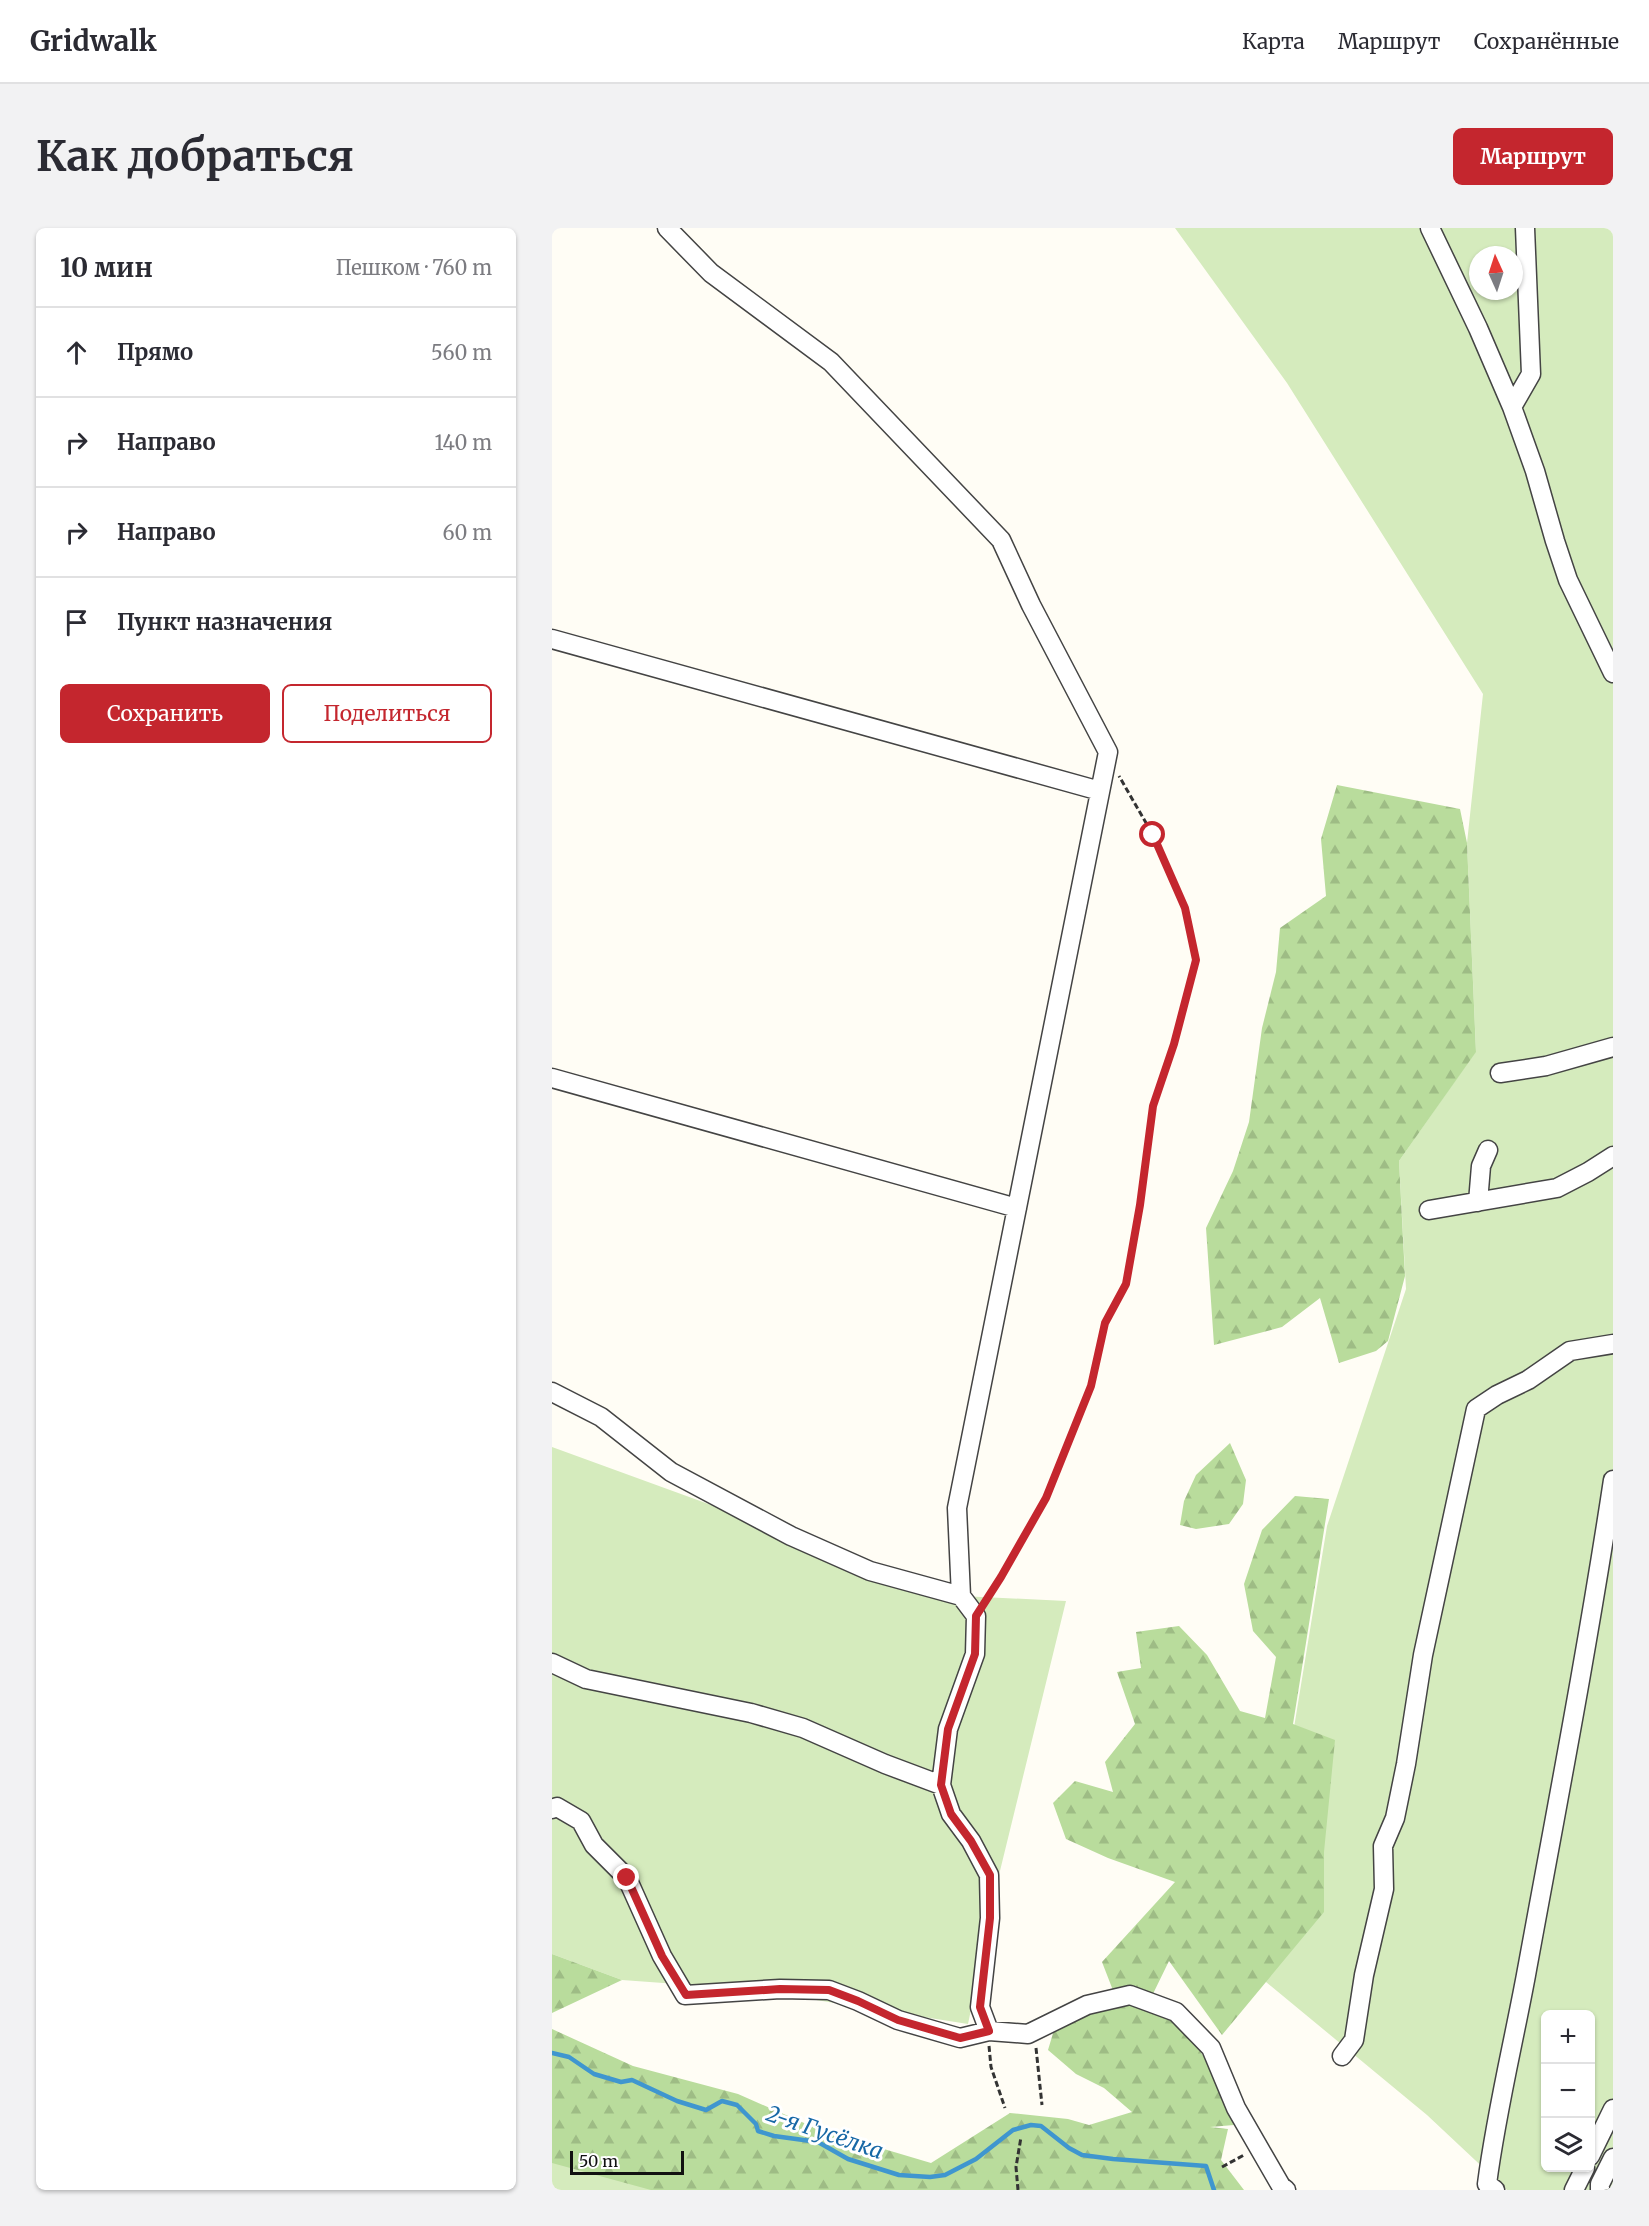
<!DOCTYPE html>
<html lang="ru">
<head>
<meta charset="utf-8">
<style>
	body { margin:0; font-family:Merriweather,serif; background:#f2f2f3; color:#2b2b33 }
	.controls { position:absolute; right:18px; bottom:18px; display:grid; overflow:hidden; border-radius:9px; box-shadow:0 2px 4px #0004 }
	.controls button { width:54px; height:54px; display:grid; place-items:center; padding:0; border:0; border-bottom:2px solid #e1e1e2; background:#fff; color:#2b2b33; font:30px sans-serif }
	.compass { position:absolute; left:917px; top:18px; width:54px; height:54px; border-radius:50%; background:#fff; box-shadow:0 2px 4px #0004; rotate:357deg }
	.scale { position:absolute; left:18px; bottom:15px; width:114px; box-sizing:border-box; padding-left:6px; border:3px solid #111; border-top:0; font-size:16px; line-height:21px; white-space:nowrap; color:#111; -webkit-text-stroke:4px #fff; paint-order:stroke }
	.stop { position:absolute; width:18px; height:18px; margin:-14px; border:4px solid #c4262e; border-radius:50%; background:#fff }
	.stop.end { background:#c4262e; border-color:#fff; box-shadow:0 2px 6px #0008 }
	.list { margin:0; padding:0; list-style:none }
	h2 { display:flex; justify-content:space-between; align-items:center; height:78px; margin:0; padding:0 24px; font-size:26px }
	h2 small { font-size:20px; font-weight:400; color:#7c7c81 }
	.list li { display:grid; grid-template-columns:39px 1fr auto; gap:18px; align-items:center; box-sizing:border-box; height:90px; padding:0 24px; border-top:2px solid #e1e1e2 }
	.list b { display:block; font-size:22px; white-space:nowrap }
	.list em { font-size:20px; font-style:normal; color:#7c7c81 }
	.actions { display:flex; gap:12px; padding:18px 24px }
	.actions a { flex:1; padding:14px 0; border:2px solid #c4262e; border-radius:9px; text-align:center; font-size:21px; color:#c4262e }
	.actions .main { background:#c4262e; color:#fff }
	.icon { flex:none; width:33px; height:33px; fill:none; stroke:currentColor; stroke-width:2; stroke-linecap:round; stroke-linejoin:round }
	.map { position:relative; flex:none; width:1061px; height:1962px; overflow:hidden; border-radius:9px }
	header { display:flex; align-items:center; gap:36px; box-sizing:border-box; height:84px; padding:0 30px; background:#fff; border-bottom:2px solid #e1e1e2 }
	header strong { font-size:28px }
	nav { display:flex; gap:33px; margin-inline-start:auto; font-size:21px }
	.intro { display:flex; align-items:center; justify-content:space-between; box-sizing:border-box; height:144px; padding:0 36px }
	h1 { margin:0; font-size:42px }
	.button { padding:15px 27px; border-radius:9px; background:#c4262e; color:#fff; font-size:21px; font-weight:700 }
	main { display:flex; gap:36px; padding:0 36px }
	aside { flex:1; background:#fff; border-radius:9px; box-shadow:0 2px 4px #0004 }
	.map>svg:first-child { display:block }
	.grass { fill:#d5ebbd; fill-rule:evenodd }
	.forest { fill:url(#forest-firs) }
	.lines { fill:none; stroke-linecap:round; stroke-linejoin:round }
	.stream { stroke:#3f96cf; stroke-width:4.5 }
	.minor-casing { stroke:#444; stroke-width:21 }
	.path { stroke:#333; stroke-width:3; stroke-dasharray:6 3; stroke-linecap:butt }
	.minor { stroke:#fff; stroke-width:18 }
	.route { stroke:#c4262e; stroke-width:8 }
	.labels { text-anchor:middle; stroke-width:6; stroke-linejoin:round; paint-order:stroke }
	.water-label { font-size:22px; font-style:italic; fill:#1768a6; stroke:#fff }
</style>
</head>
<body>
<header>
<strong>Gridwalk</strong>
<nav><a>Карта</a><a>Маршрут</a><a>Сохранённые</a></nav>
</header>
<div class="intro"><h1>Как добраться</h1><a class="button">Маршрут</a></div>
<main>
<aside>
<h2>10 мин<small>Пешком · 760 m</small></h2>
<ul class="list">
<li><svg class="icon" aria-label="ahead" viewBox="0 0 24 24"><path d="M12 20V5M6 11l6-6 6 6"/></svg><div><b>Прямо</b></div><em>560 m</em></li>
<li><svg class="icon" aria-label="right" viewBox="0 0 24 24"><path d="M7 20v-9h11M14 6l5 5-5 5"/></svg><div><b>Направо</b></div><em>140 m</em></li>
<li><svg class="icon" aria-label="right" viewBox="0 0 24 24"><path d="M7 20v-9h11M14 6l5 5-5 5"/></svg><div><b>Направо</b></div><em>60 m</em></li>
<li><svg class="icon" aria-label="arrive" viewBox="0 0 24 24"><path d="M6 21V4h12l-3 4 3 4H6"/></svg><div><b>Пункт назначения</b></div></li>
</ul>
<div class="actions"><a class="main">Сохранить</a><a>Поделиться</a></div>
</aside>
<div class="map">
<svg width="1061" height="1962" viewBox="0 0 1061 1962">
	<defs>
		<pattern id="forest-firs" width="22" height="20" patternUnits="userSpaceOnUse" patternTransform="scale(1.5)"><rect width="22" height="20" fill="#b9dc9c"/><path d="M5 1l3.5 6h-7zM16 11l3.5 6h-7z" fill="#9ebc85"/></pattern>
	</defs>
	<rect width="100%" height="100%" fill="#fffdf5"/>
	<path class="grass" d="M623 0H1061V1962H955L875 1887 702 1744 775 1298 854 1061 847 933 924 823 915 615 931 466 735 155ZM926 27H962V63H926ZM993 1786H1038V1940H993Z
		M0 1219 409 1368 514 1373 446 1651 416 1796 194 1761 70 1752 0 1726Z
		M0 1934 105 1962H0Z"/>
	<path class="forest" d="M785 557 908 581 915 615 924 824 847 933 853 1048 836 1113 824 1123 787 1135 768 1070 730 1099 662 1117 654 1000 681 943 697 894 710 800 724 744 728 700 774 668 769 611Z
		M678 1215 694 1252 691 1276 677 1296 644 1301 628 1297 632 1273 644 1247Z
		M743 1268 777 1271 741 1496 783 1512 772 1624V1684L670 1807 617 1733 597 1774C622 1793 647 1815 660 1844 668 1861 675 1879 682 1897L658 1899 676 1901 669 1932 692 1962H99L0 1935V1801L81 1838 186 1866 268 1902 379 1935 458 1885 516 1891 537 1897 580 1884 552 1860 524 1846 496 1822 505 1792 562 1765 550 1734 623 1654 556 1630 514 1611 501 1575 523 1553 561 1564 553 1534 583 1496 565 1444 589 1440 584 1404 627 1398 655 1427 688 1483 713 1490 724 1429 701 1403 692 1356 710 1302Z
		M0 1726 70 1752 0 1785Z"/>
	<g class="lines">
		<path class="stream" d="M0 1825 17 1829 42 1846 69 1854 80 1852 125 1873 154 1882 170 1873 185 1877 204 1896 206 1903 222 1908 266 1914 296 1931 347 1947 378 1949 393 1947 424 1931 461 1902 479 1897 489 1898 517 1920 530 1927 561 1931 654 1938 662 1962"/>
		<g class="minor-casing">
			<path id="minor" d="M115 0 159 45 279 134 449 312 479 377 556 524 405 1280 409 1368
				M878 0 926 100 960 179 983 243 1003 313 1016 352 1061 445
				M960 179 979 146 973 0
				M0 411 548 563
				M948 845 994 838 1061 819
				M0 850 465 980
				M926 974 929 938 936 922
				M877 982 1005 960 1036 944 1061 928
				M0 1164 49 1189 119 1244 239 1308 318 1343 409 1368 424 1388 423 1426 396 1501 389 1557 399 1586 419 1613 437 1647 438 1690 428 1779 437 1803
				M0 1435 34 1451 199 1485 251 1500 333 1536 389 1557
				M0 1581 5 1579 29 1593 42 1617 75 1650 110 1728 133 1767 228 1761 277 1762 306 1773 346 1792 408 1810 437 1803 476 1806 535 1777 578 1767 624 1784 659 1820 684 1880 729 1958 734 1962
				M790 1828 802 1812 812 1747 832 1661 831 1618 843 1590 854 1536 871 1427 924 1181 945 1167 976 1152 1018 1123 1061 1116
				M1038 1928 1061 1881
				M943 1962 935 1956C944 1886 961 1817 974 1747 1004 1583 1036 1418 1061 1252
				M1022 1962 1033 1940
				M1048 1962V1956L1061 1930"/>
		</g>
		<path class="path" d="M433 1374 494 1270 539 1158 553 1095 574 1056 588 977 601 878 622 816 644 732 633 680 601 607 567 548
			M437 1818 439 1839 453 1880
			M484 1820 490 1877
			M670 1939 692 1927
			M466 1962 464 1939 469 1909"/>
		<use href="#minor" class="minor"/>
	</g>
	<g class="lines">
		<path class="route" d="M75 1650 110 1728 134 1767 228 1761 277 1762 306 1773 346 1792 408 1810 437 1803 428 1779 438 1690V1647L419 1613 399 1586 389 1557 396 1501 423 1426 424 1388 449 1349 494 1270 539 1158 553 1095 574 1056 588 977 601 878 622 816 644 732 633 680 601 607"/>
	</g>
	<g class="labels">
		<g class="water-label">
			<text transform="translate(273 1904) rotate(19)" y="8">2-я Гусёлка</text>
		</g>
	</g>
</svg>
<div class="controls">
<button>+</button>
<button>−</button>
<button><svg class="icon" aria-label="layers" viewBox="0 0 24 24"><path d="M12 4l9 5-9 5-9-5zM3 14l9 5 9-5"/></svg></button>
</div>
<svg class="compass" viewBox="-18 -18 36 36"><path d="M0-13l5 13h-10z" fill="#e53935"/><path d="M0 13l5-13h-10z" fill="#7c7c81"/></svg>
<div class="scale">50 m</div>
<div class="stop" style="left:601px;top:607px"></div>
<div class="stop end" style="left:75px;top:1650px"></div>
</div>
</main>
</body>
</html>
